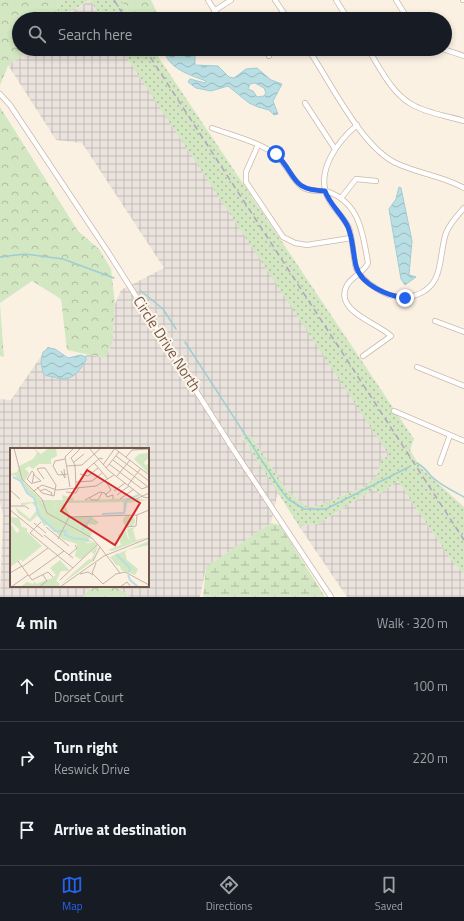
<!DOCTYPE html>
<html lang="en">
<head>
<meta charset="utf-8">
<style>
	body { margin:0; font-family:"Titillium Web",sans-serif; background:#242831; color:#f1f3f6 }
	.stop { position:absolute; width:12px; height:12px; margin:-9px; border:3px solid #2563eb; border-radius:50%; background:#fff }
	.stop.end { background:#2563eb; border-color:#fff; box-shadow:0 1px 4px #0008 }
	.list { margin:0; padding:0; list-style:none }
	h2 { display:flex; justify-content:space-between; align-items:center; height:52px; margin:0; padding:0 16px; font-size:17px }
	h2 small { font-size:13px; font-weight:400; color:#9ea1a6 }
	.list li { display:grid; grid-template-columns:26px 1fr auto; gap:12px; align-items:center; box-sizing:border-box; height:72px; padding:0 16px; border-top:1px solid #363941 }
	.list b { display:block; font-size:15px; white-space:nowrap }
	.list p { margin:0; font-size:13px; white-space:nowrap; color:#9ea1a6 }
	.list em { font-size:13px; font-style:normal; color:#9ea1a6 }
	.icon { flex:none; width:22px; height:22px; fill:none; stroke:currentColor; stroke-width:2; stroke-linecap:round; stroke-linejoin:round }
	.map { position:relative; flex:none; width:464px; height:597px; overflow:hidden }
	.search { position:absolute; background:#171b24; box-shadow:0 2px 6px #0003; left:12px; right:12px; top:12px; height:44px; display:flex; align-items:center; gap:10px; box-sizing:border-box; padding:0 14px; border-radius:22px; color:#9ea1a6; font-size:15px }
	.sheet { height:268px; background:#171b24 }
	nav { display:flex; justify-content:space-around; align-items:center; box-sizing:border-box; height:56px; border-top:1px solid #363941; background:#171b24; font-size:11px; color:#9ea1a6 }
	nav a { display:grid; justify-items:center; gap:2px }
	nav .on { color:#2563eb }
	.map>svg:first-child { display:block }
	.industrial { fill:url(#industrial-grid) }
	.grass { fill:url(#grass-dots) }
	.forest { fill:url(#forest-crowns) }
	.wetland { fill:url(#wetland-marsh) }
	.water { fill:url(#water-waves); stroke:#a0cdd4; fill-rule:evenodd }
	.lines { fill:none; stroke-linecap:round; stroke-linejoin:round }
	.stream { stroke:#a0cdd4; stroke-width:1.5 }
	.minor-casing { stroke:#cbb8aa; stroke-width:6 }
	.minor { stroke:#fff; stroke-width:4.5 }
	.rail { stroke:#b3a3c3; stroke-width:1.5; stroke-dasharray:6 4; stroke-linecap:butt }
	.route { stroke:#2563eb; stroke-width:5 }
	.labels { text-anchor:middle; stroke-width:4; stroke-linejoin:round; paint-order:stroke }
	.street-label { font-size:15px; fill:#71574b; stroke:#fef5e9 }
	.inset-river { fill:none; stroke:#b9dee3; stroke-width:2 }
	.inset-road { fill:none; stroke:#c4b3a6; stroke-width:1 }
	.view { fill:#d62828; fill-opacity:0.15; stroke:#d62828; stroke-width:2 }
	.inset-edge { fill:none; stroke:#71574b; stroke-width:2 }
</style>
</head>
<body>
<div class="map">
<svg width="464" height="597" viewBox="0 0 464 597">
	<defs>
		<pattern id="industrial-grid" width="8" height="8" patternUnits="userSpaceOnUse"><rect width="8" height="8" fill="#eae3dd"/><path d="M0 4h8M4 0v8" fill="none" stroke="#c2bbb5"/></pattern>
		<pattern id="grass-dots" width="8" height="8" patternUnits="userSpaceOnUse"><rect width="8" height="8" fill="#d2e7c2"/><path d="M2 2h.1M6 6h.1" fill="none" stroke="#afbea0" stroke-width="1.8" stroke-linecap="round"/></pattern>
		<pattern id="forest-crowns" width="20" height="18" patternUnits="userSpaceOnUse"><rect width="20" height="18" fill="#d2e7c2"/><path d="M2 6a3 3 0 1 1 6 0M12 15a3 3 0 1 1 6 0" fill="none" stroke="#afbea0"/></pattern>
		<pattern id="wetland-marsh" width="20" height="14" patternUnits="userSpaceOnUse"><rect width="20" height="14" fill="#d2e7c2"/><path d="M1 5h8M5 5V1M11 12h8M15 12V8" fill="none" stroke="#afbea0"/></pattern>
		<pattern id="water-waves" width="16" height="10" patternUnits="userSpaceOnUse"><rect width="16" height="10" fill="#b9dee3"/><path d="M0 5q4-4 8 0t8 0" fill="none" stroke="#9bb7ba"/></pattern>
	</defs>
	<rect width="100%" height="100%" fill="#fbf1e3"/>
	<path class="industrial" d="M90 0 102 19H61Z
		M31 49H121L390 455 381 461 377 476 366 486 310 509 288 492 251 436H241L278 491 271 523 206 567 200 597H130L115 586H148V449H11V586H92L83 597H0L3 515 0 502V399L11 400 48 346 78 366 87 354 105 358 112 344 115 304 121 290 164 268 82 143 56 140 8 65Z
		M398 481 450 558 464 574V597H347L299 526 318 524 375 488 379 494Z"/>
	<path class="grass" d="M61 0H121L133 19H102L90 0 59 19 57 4Z
		M121 49H153L414 439 410 450 420 467 464 507V574L450 558 398 481 379 494 375 488 318 524 299 526 241 435 251 436 288 492 310 509 366 486 377 476 381 461 389 455Z"/>
	<path class="forest" d="M0 0H61L57 4 59 19H19V49H31L8 66 0 85Z
		M121 0H151L160 19H133Z
		M0 107 78 231 99 249 111 269 115 304 112 344 105 358 67 350 61 299 32 281 0 303Z
		M0 304 4 357 0 356Z
		M92 586H115L130 597H83Z"/>
	<path class="wetland" d="M271 523 280 525 325 597H203L206 567Z"/>
	<path class="water" d="M164 49H195V65L218 66 229 77 234 78 246 69 257 68 271 80 282 84 273 101 278 114 274 115 269 110 258 107 249 103 228 86 211 91 196 88 188 82 190 79 205 83 206 81C191 75 167 69 164 49ZM255 83 264 88 266 93 264 96 257 97 253 91 248 89 250 84Z
		M399 187 401 188 412 241 409 275 416 277 405 285 401 279 389 209 396 199Z
		M49 348 55 349 68 358 81 355 86 357V360C78 373 71 383 54 377 50 376 46 377 43 373L41 362 43 352Z"/>
	<g class="lines">
		<path class="stream" d="M0 257 25 254 63 259 114 278
			M141 291 163 309 176 329
			M185 342 281 490 288 499 304 509H326L409 467
			M417 463C424 467 426 470 431 476 440 485 453 491 464 497"/>
		<g class="minor-casing">
			<path id="minor" d="M208 0 220 19
				M275 0 288 19
				M336 0 348 19
				M396 0 408 19
				M463 0H464
				M214 11 231 0
				M267 49 269 56
				M308 49C330 81 362 149 398 164 420 174 443 176 464 188
				M368 49C380 68 391 92 411 104 426 113 447 116 464 121
				M443 49 464 56
				M0 94 10 105 108 252 231 446 331 597
				M305 103 335 149
				M357 125C338 141 315 171 328 198 333 209 344 217 349 228 353 241 353 255 356 268 361 280 377 290 389 295 399 298 407 299 416 295 445 285 438 257 446 233 450 223 457 216 464 208
				M212 128C231 135 263 143 277 156 287 165 291 179 302 187 310 193 320 189 329 192 360 204 363 234 368 263 365 271 352 277 347 285 333 311 378 323 391 336L363 356
				M258 145 246 172V182L283 237 295 243 307 245 351 238
				M341 198 356 179 376 181
				M435 321 464 332
				M417 367 464 386
				M394 411 464 441
				M440 463 450 435"/>
		</g>
		<use href="#minor" class="minor"/>
		<path class="rail" d="M114 0 126 19
			M145 49 464 540"/>
	</g>
	<g class="lines">
		<path class="route" d="M276 154C297 175 290 190 325 191 330 205 342 214 348 227 353 239 353 254 356 266 361 285 388 296 405 298"/>
	</g>
	<g class="labels">
		<g class="street-label">
			<text transform="translate(167 344) rotate(57)" y="5">Circle Drive North</text>
		</g>
	</g>
	<g transform="translate(10 448)">
		<rect width="139" height="139" fill="#fbf1e3"/>
		<path d="M123 50 139 52 117 55 115 66H104L114 64 113 54 57 55 56 59 54 55 56 53ZM125 79 123 82 126 92 139 89 102 103 98 102 123 92 119 91 117 81Z" fill="#d2e7c2"/>
		<path d="M23 0 31 6 39 0H46L47 8 41 11V16H29L23 21 19 18 15 21 19 25 14 34 32 52H53L52 47 63 50 64 53 54 55 60 69H81L89 74 86 77 78 76V80L83 83 80 89 84 93 79 90 78 92 84 94H77L70 103 73 110 70 111 65 108 67 96 52 91 38 76 34 78 28 67 20 74 8 65 5 59 20 71 26 63 27 60 22 55 11 58V55L24 54V49L17 44 5 27 0 28V26L7 24 9 18 23 11 27 5ZM46 55 45 62 34 66 26 56ZM139 5V10L134 14 135 17 139 16 138 25 124 11 129 6ZM1 69 9 70 12 79 17 80V84L32 98 12 114V111L0 119V75L7 85 10 82 0 73ZM116 83 118 91 123 92 111 97 108 87ZM139 93V97L117 102 115 105 117 112 128 121 125 127 111 122 110 118 106 117 100 109ZM50 112 60 123H51L46 133 50 136 48 139H10L17 134 23 136 25 133 26 136 42 130 46 127 40 120Z" fill="#d2e7c2" fill-rule="evenodd"/>
		<path d="M26 55H46L45 61 48 62 49 70 34 66ZM113 73a6 6 0 1 1 12 0a6 6 0 1 1-12 0ZM88 97 83 113 49 138 79 111 81 112 84 106 81 104Z" fill="#d2e7c2"/>
		<path d="M84 94 87 96 73 110 69 106 73 96Z" fill="#d2e7c2"/>
		<path class="inset-river" d="M3 29 11 33 17 45 24 50 29 68 45 83H56L55 87 62 90 79 92M116 52 129 47M92 66 114 65 116 53M72 82 82 69M106 106 120 120 119 124M118 127 120 132 128 139"/>
		<path class="inset-road" d="M4 0 12 31 32 51 37 65 82 90 90 99M79 0 98 22 133 49 139 50M104 0 139 27M106 8 139 33M116 9 122 2 139 1M55 11 45 13 43 18 48 27 58 26M103 12 138 39M64 14 74 6M84 15 98 31M99 16 132 41 139 38M93 17 105 0M57 18 72 17 91 0M96 20 109 4M77 21 90 10 93 11M22 23 24 25 22 36 17 31ZM51 23 55 30 54 21M70 26 78 28 88 20M107 28 120 12M95 32 101 42 95 47M66 34 82 33 92 25M23 35 31 33 23 26M118 37 131 20M27 39 32 45 44 48 46 37 35 20H30L27 21 34 31M60 39 55 9 64 0M66 39 65 17 61 10 71 0M0 42 10 51M24 43 32 37 47 42 86 38 104 27M30 43 35 41 42 45 41 48M104 43 115 35M56 44 66 45 69 39M107 47 119 38M79 49 81 52H88L92 45M110 51 124 41M126 51 139 45M75 52 90 44 95 45 97 49 103 47V51M0 58H15L19 61M0 62 33 89M31 74 20 85 63 120M24 75 36 85M36 79 59 98M117 79 126 78 127 67M34 87 63 110M48 91 59 69 127 67 139 62M59 107 67 100 65 97M8 113 22 132 38 124 43 129M83 113 90 99 110 125M86 115 82 125 93 136 106 126 115 124 139 137M12 119 38 100M0 125 12 118M70 126 78 124 83 127M19 128 54 103M50 132 88 96M1 139 18 127M29 139 37 133 33 127M50 139 94 108 139 90M110 139 117 134 121 139"/>
		<path class="view" d="M77 22 130 55 105 97 51 63Z"/>
		<rect width="139" height="139" class="inset-edge"/>
	</g>
</svg>
<div class="stop" style="left:276px;top:154px"></div>
<div class="stop end" style="left:405px;top:298px"></div>
<div class="search"><svg class="icon" aria-label="search" viewBox="0 0 24 24"><circle cx="10" cy="10" r="6"/><path d="M15 15l6 6"/></svg>Search here</div>
</div>
<section class="sheet">
<h2>4 min<small>Walk · 320 m</small></h2>
<ul class="list">
<li><svg class="icon" aria-label="ahead" viewBox="0 0 24 24"><path d="M12 20V5M6 11l6-6 6 6"/></svg><div><b>Continue</b><p>Dorset Court</p></div><em>100 m</em></li>
<li><svg class="icon" aria-label="right" viewBox="0 0 24 24"><path d="M7 20v-9h11M14 6l5 5-5 5"/></svg><div><b>Turn right</b><p>Keswick Drive</p></div><em>220 m</em></li>
<li><svg class="icon" aria-label="arrive" viewBox="0 0 24 24"><path d="M6 21V4h12l-3 4 3 4H6"/></svg><div><b>Arrive at destination</b></div></li>
</ul>
</section>
<nav>
<a class="on"><svg class="icon" aria-label="map" viewBox="0 0 24 24"><path d="M3 6l6-2 6 2 6-2v14l-6 2-6-2-6 2zM9 4v14M15 6v14"/></svg>Map</a>
<a><svg class="icon" aria-label="directions" viewBox="0 0 24 24"><path d="M12 3l9 9-9 9-9-9zM9 14v-3h6M13 9l2 2-2 2"/></svg>Directions</a>
<a><svg class="icon" aria-label="saved" viewBox="0 0 24 24"><path d="M7 4h10v16l-5-4-5 4z"/></svg>Saved</a>
</nav>
</body>
</html>
